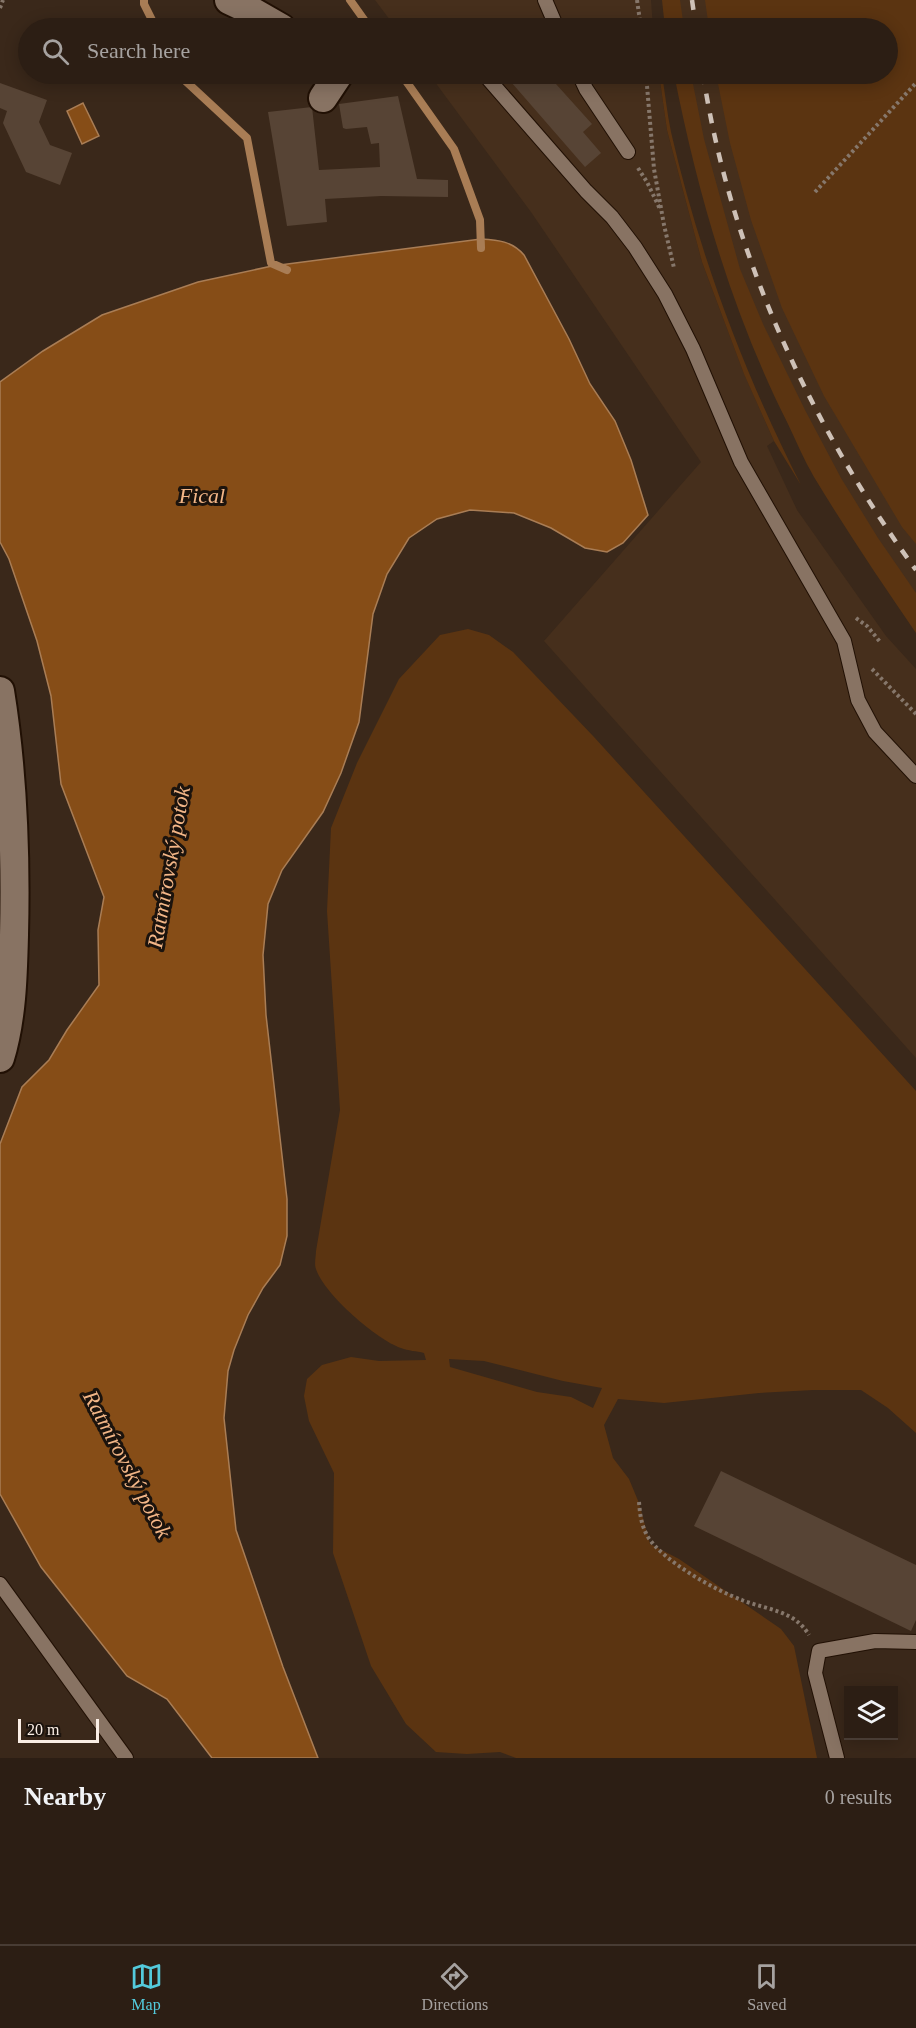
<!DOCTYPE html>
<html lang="en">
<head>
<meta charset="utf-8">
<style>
	body { margin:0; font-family:Georgia,serif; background:#34271d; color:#f1f3f6 }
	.controls { position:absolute; right:18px; bottom:18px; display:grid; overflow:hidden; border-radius:0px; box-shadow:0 3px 15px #0003 }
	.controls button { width:54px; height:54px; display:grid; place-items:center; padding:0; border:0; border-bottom:2px solid #483c34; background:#2c1e14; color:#f1f3f6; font:30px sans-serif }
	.scale { position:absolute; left:18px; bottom:15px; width:81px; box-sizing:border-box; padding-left:6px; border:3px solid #faeee5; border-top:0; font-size:16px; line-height:21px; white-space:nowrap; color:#faeee5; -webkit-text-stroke:4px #1b130d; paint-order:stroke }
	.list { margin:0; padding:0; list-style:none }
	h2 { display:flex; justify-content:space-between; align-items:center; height:78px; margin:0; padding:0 24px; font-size:26px }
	h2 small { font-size:20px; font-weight:400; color:#a6a2a0 }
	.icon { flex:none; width:33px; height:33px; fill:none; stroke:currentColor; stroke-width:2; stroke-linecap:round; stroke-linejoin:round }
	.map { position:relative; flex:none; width:916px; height:1758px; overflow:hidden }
	.search { position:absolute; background:#2c1e14; box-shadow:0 3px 15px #0003; left:18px; right:18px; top:18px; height:66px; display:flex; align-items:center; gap:15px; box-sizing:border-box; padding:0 21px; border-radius:33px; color:#a6a2a0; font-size:22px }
	.sheet { height:186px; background:#2c1e14 }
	nav { display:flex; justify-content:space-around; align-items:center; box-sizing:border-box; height:84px; border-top:2px solid #483c34; background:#2c1e14; font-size:16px; color:#a6a2a0 }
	nav a { display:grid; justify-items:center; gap:3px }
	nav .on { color:#53cadc }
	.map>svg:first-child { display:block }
	.built { fill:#462f1c }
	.green { fill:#5b3411; fill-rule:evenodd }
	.water { fill:#864d17; stroke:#a97d55; stroke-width:1.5 }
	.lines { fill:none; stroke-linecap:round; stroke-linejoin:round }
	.stream { stroke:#a97d55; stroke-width:8 }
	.building { fill:#574435 }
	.lane-casing { stroke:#211004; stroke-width:16 }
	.street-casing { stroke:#211004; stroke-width:32 }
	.path { stroke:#86776b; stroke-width:4; stroke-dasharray:3 3; stroke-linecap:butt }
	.lane { stroke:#887363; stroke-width:14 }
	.street { stroke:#887363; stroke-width:28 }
	.rail { stroke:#cec1b7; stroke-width:4.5; stroke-dasharray:10 10; stroke-linecap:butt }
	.labels { text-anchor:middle; stroke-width:6; stroke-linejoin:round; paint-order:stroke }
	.water-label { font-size:22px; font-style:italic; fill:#f3b687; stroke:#1b130d }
</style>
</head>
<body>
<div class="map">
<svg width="916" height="1758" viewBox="0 0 916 1758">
	<rect width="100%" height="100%" fill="#3a281a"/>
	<path class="built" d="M375 0H651L653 28H396Z
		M670 0H715L718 28H674Z
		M429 74H659L667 130 702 262 743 371 774 441 767 446 797 510 886 636 916 669V1058L544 641 701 462 531 212Z
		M681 74H725L916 532V607L758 337Z"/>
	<path class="green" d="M662 0H680L684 28H665Z
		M705 0H916V544L902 527 824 396 782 308 751 220 730 143 716 74H888V28H709Z
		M659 74H662C665 93 667 113 671 132 699 254 744 373 801 485L774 441 744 374 702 262 667 130Z
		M674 74H691L704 139 740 269 763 324 805 410 841 478 878 538 916 593V633C881 582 846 530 814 477 804 460 796 441 788 424 732 313 698 195 674 74Z
		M468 629 489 635 513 652 594 737 916 1091V1433L888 1408 861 1390H813L759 1393 664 1403 618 1399 604 1425 613 1458 629 1479 639 1503 650 1544 679 1559 781 1629 794 1646 817 1758H516L500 1752 467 1754 436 1752 406 1724 371 1666 333 1553 334 1473 309 1421 304 1396 307 1379 322 1365 351 1357 379 1361 426 1360 424 1353C417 1351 408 1351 401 1348 377 1340 324 1294 316 1269 314 1264 316 1256 316 1251L340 1110 327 911 331 828 357 763 399 679 440 635ZM449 1359 484 1361 563 1381 602 1388 593 1408 571 1397 537 1392 450 1367Z"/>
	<path class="water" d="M83 103 99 136 82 144 67 111Z
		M481 239C498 240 512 241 524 255L569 339 590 384 615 421 631 460 648 515 623 543 607 552 585 548 551 528 514 513 470 510 437 519 409 538 387 574 373 614 359 722 341 773 323 812 282 870 268 904 263 955 266 1015 287 1199V1236L280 1265 263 1288 248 1315 234 1350 228 1371 224 1418 236 1530 283 1667 318 1758H212L167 1699 127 1676 41 1567 0 1494V1144L22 1087 49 1060 67 1030 99 985 98 930 104 897 61 784 51 696 37 641 9 559 0 542V382L43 351 102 315 198 282 272 266Z"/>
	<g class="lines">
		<path class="stream" d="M144 0V4L156 28
			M350 0 370 28
			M178 74 247 138 271 263 287 270
			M401 74 454 149 480 220 481 248"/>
	</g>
	<path class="building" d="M504 74H547L592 124 583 132 601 153 585 167Z
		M0 83 47 100 39 122 50 145 72 153 60 185 26 172 3 123 7 111 0 108Z
		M398 96 417 179 448 180V197L381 196 325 199 327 222 287 226 268 112 312 107 319 170 380 167 379 143 371 144 367 127 346 129 343 128 339 104Z
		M721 1471 916 1565V1620L911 1631 694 1526Z"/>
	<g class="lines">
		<g class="lane-casing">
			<path id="lane" d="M545 0 557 28
				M484 74 586 191 612 217 635 247 665 294 693 349 741 462 844 641 858 700 875 732 916 776
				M579 74 586 89 628 152
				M0 1584 126 1758
				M837 1758 815 1673 819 1651 875 1641 916 1642"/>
		</g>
		<g class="street-casing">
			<path id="street" d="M229 0 248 9 281 28
				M323 98 339 74
				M0 691C13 772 16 853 14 935 13 975 12 1019 0 1058"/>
		</g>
		<path class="path" d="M637 0 641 28
			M0 8 3 0
			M646 74 654 169 664 225 674 268
			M638 168 647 182 660 209
			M815 192 916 83
			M856 618 867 626 881 643
			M872 669 916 714
			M639 1502C640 1514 641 1525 648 1537 662 1560 716 1591 742 1600 767 1610 794 1610 809 1635"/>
		<use href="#lane" class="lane"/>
		<use href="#street" class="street"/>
		<path class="rail" d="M692 0 696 28
			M703 74C730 251 810 425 916 570"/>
	</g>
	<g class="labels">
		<g class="water-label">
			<text x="202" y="503">Fical</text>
			<text transform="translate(168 867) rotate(-80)" y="8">Ratmírovský potok</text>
			<text transform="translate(128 1464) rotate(62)" y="8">Ratmírovský potok</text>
		</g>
	</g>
</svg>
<div class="controls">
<button><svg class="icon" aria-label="layers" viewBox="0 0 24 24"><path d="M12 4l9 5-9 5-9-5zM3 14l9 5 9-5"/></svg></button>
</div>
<div class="scale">20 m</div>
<div class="search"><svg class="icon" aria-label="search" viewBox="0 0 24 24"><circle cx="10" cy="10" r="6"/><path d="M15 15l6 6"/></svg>Search here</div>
</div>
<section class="sheet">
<h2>Nearby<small>0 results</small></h2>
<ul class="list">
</ul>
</section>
<nav>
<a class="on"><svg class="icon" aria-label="map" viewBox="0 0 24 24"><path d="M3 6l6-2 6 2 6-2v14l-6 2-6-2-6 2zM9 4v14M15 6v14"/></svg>Map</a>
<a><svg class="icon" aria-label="directions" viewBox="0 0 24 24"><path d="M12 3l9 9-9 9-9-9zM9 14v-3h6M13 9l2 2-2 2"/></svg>Directions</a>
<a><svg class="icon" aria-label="saved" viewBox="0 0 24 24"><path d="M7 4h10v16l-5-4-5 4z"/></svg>Saved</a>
</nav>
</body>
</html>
